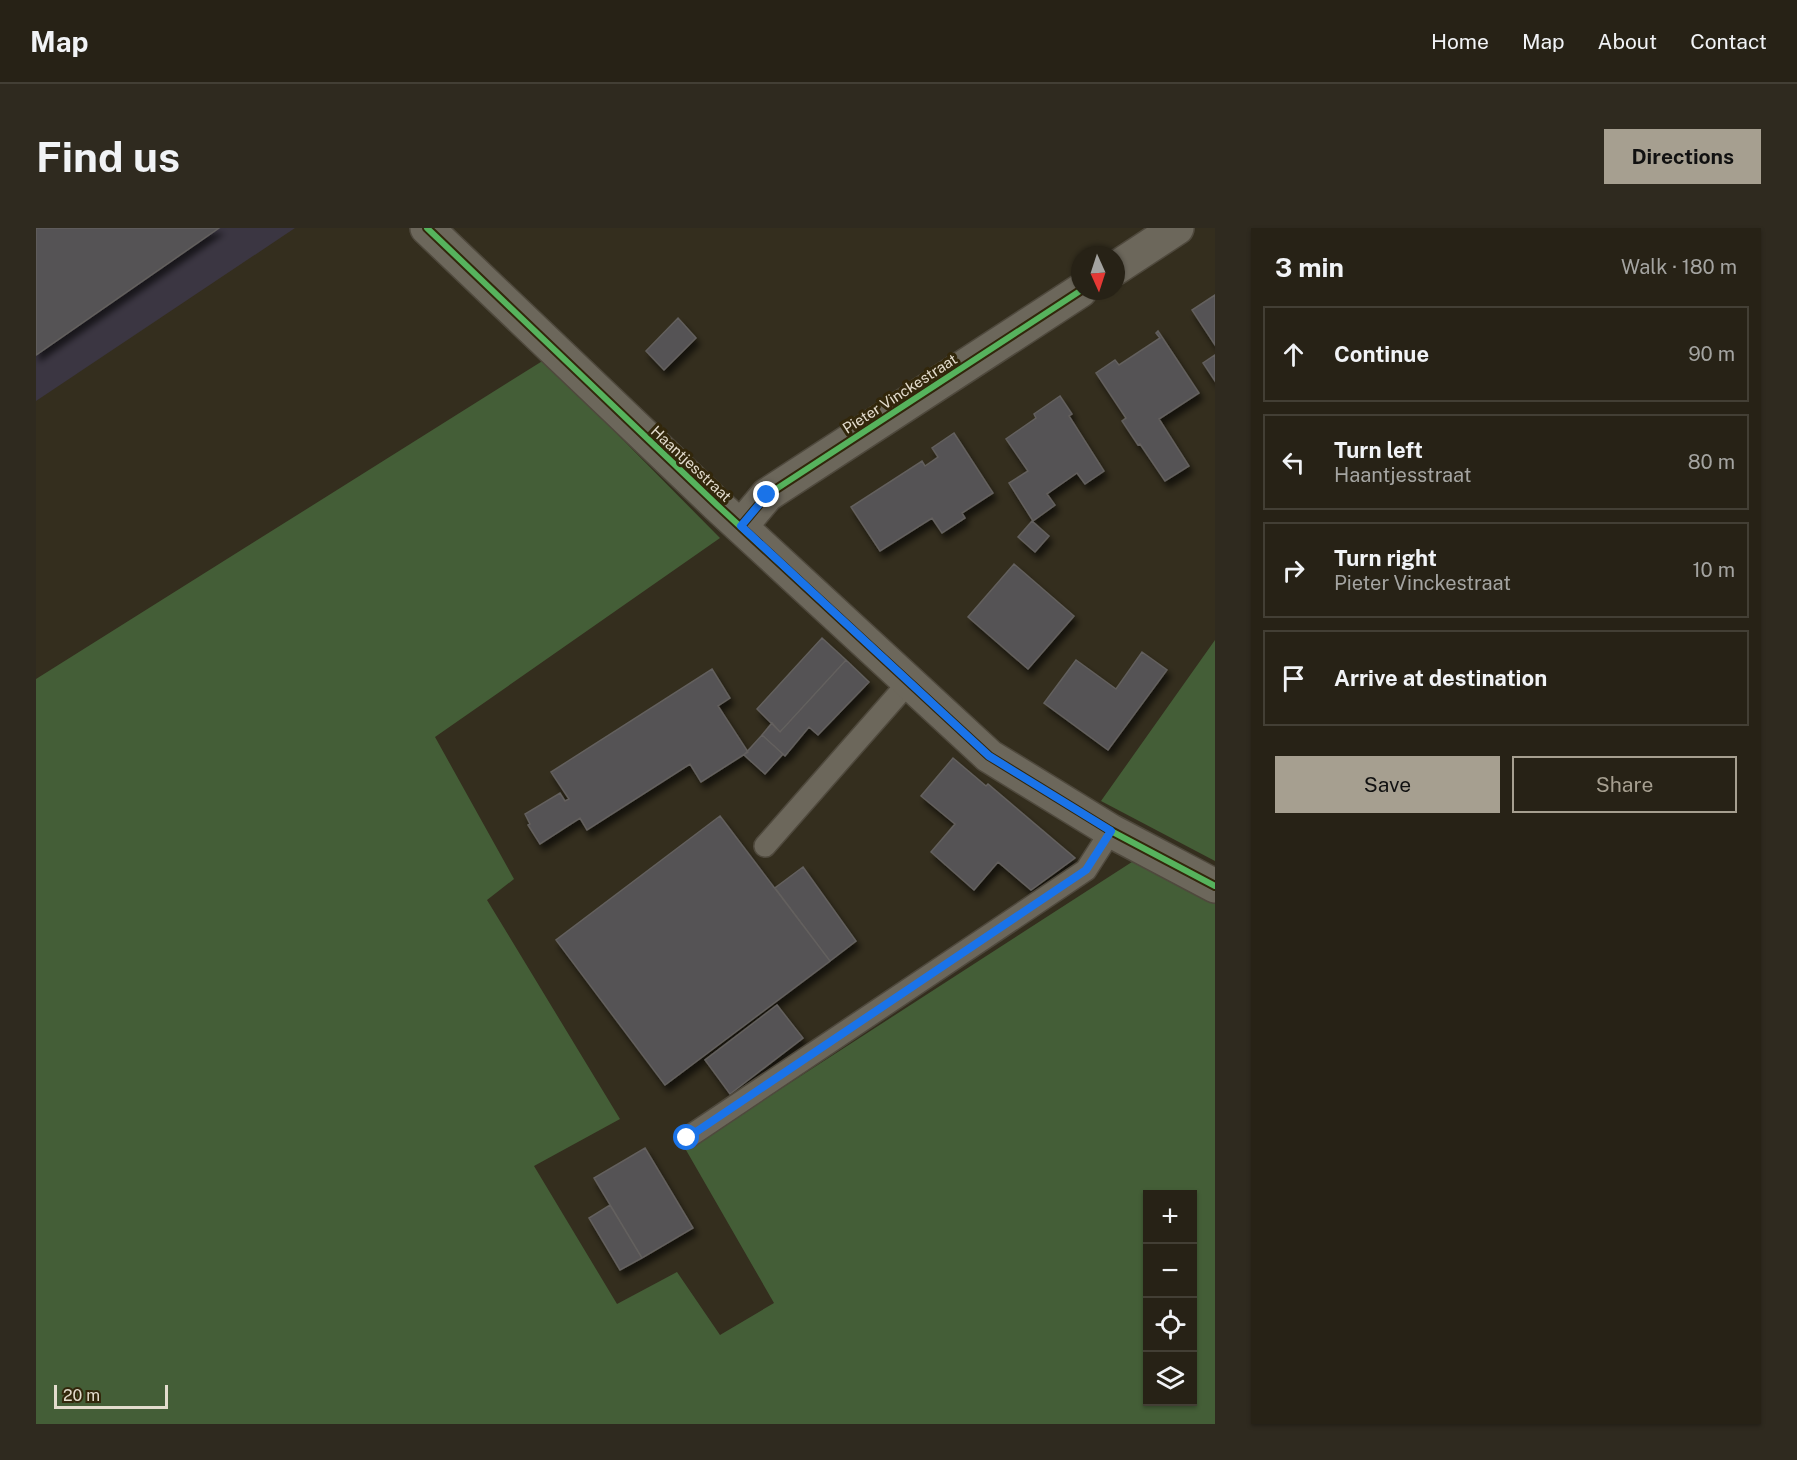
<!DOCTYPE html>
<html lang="en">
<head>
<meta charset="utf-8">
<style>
	body { margin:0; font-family:"Public Sans",sans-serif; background:#2f2a1f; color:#f1f3f6 }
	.controls { position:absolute; right:18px; bottom:18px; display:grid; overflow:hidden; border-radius:0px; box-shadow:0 2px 4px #0004 }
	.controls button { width:54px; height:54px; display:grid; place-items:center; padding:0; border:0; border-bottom:2px solid #433f35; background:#272216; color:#f1f3f6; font:30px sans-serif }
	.compass { position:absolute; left:1035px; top:18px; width:54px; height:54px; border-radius:50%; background:#272216; box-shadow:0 2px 4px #0004; rotate:177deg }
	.scale { position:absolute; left:18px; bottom:15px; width:114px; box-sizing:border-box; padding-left:6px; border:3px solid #e3dccd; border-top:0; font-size:16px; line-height:21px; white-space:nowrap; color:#e3dccd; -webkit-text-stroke:4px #32270b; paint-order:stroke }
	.stop { position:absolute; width:18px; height:18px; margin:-14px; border:4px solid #1a73e8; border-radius:50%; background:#fff }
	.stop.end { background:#1a73e8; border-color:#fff; box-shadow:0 2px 6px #0008 }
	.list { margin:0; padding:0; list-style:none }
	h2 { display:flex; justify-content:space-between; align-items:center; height:78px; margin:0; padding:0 24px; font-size:26px }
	h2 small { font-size:20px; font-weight:400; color:#a4a4a1 }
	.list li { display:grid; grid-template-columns:39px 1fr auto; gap:18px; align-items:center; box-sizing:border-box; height:96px; margin:0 12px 12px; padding:0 12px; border:2px solid #433f35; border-radius:0px }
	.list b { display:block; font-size:22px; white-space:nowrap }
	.list p { margin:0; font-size:20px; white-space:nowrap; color:#a4a4a1 }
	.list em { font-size:20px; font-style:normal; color:#a4a4a1 }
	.actions { display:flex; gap:12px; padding:18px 24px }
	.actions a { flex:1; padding:14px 0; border:2px solid #a69f90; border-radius:0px; text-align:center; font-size:21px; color:#a69f90 }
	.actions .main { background:#a69f90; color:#111 }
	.icon { flex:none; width:33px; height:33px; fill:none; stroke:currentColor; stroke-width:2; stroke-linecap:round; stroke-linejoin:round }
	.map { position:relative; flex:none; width:1179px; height:1196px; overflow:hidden; border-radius:0px }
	header { display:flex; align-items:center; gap:36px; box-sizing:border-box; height:84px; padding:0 30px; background:#272216; border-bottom:2px solid #433f35 }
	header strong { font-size:28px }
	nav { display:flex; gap:33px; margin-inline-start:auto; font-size:21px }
	.intro { display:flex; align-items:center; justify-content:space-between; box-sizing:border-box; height:144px; padding:0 36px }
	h1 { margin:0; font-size:42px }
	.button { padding:15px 27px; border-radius:0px; background:#a69f90; color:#111; font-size:21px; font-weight:700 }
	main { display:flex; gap:36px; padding:0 36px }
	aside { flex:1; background:#272216; border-radius:0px; box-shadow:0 2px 4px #0004 }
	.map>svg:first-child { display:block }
	.industrial { fill:#3b3642 }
	.green { fill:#445e37; fill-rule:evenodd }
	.building { fill:#555254; stroke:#63605e; stroke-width:1.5; filter:url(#shadow) }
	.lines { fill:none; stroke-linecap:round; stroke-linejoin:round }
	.lane-casing { stroke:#4f493d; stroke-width:24 }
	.street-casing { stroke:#4f493d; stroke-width:36 }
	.lane { stroke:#6c675b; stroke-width:21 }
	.street { stroke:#6c675b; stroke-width:33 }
	.cycleway-casing { stroke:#32270b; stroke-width:10 }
	.cycleway { stroke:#56b35d; stroke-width:6 }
	.route { stroke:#1a73e8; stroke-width:8 }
	.labels { text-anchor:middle; stroke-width:6; stroke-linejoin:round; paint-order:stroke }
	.street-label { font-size:15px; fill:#e3dccd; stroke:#32270b }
</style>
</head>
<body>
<header>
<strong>Map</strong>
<nav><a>Home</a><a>Map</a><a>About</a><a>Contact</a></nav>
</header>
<div class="intro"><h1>Find us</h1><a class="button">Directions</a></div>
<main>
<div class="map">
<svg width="1179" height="1196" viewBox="0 0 1179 1196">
	<defs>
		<filter id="shadow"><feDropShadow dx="3.5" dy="6" stdDeviation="3" flood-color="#0009"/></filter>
	</defs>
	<rect width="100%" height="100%" fill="#342e1e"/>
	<path class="industrial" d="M0 0H259L0 173Z"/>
	<path class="green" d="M508 132 684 310 399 509 478 651 451 672 584 891 498 938 581 1076 641 1044 684 1107 738 1075 650 922 1099 632 1179 673V1196H0V451ZM1112 966H1156V1174H1112Z
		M1179 412V633L1065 573Z"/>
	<path class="building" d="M0 0H183L0 127Z
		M1179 67V117L1156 82Z
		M642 90 660 110 628 142 610 123Z
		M1122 103 1163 165 1123 191 1153 238 1129 253 1104 216 1102 217 1086 193 1090 190 1060 145 1079 132 1083 137 1124 110 1120 105Z
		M1179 127V153L1167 135Z
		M1024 168 1036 186 1033 188 1068 243 1049 256 1041 245 1011 266 1019 277 997 293 973 255 992 243 970 211 1000 190 998 186Z
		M918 205 957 265 926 285 929 290 906 305 896 290 844 323 815 279 886 233 889 238 902 229 896 220Z
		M996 293 1013 308 999 324 982 309Z
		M978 336 1038 388 992 441 932 389Z
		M786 410 810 432 744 504 721 481Z
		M1106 424 1131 442 1072 522 1008 475 1040 432 1080 461Z
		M810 432 833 454 782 507 773 499 749 528 726 507 736 495 744 504Z
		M676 441 694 470 682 478 712 524 665 554 654 536 551 602 544 590 504 616 492 597 494 596 489 586 524 565 529 573 533 571 515 544Z
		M726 507 747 526 729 546 708 527Z
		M917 530 950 558 952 556 1039 630 995 662 962 634 938 662 895 624 919 596 885 568Z
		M684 588 794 733 629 857 520 712Z
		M767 639 820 713 794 733 739 660Z
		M741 777 767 810 694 866 669 832Z
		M609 920 657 1000 606 1030 558 950Z
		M574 977 606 1030 584 1042 553 990Z"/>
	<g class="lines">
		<g class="lane-casing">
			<path id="lane" d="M729 618 873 454
				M651 910 1050 642 1075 603"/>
		</g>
		<g class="street-casing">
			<path id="street" d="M391 0 681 277 953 528 1075 603 1179 658
				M1080 40 1141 0
				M705 298 731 267 1044 63"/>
		</g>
		<use href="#lane" class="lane"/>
		<use href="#street" class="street"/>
		<g class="cycleway-casing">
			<path id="cycleway" d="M391 0 681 277 953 528 1075 603 1179 658
				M705 298 731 267 1044 63"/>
		</g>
		<use href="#cycleway" class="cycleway"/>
	</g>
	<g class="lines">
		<path class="route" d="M651 910 1050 642 1075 603 953 528 705 298 731 267"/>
	</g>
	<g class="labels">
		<g class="street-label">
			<text transform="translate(864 166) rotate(-33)" y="5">Pieter Vinckestraat</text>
			<text transform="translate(655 236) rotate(43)" y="5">Haantjesstraat</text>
		</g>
	</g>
</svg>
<div class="controls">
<button>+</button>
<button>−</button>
<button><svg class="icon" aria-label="locate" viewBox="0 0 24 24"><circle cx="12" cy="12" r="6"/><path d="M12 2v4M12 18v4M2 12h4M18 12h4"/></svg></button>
<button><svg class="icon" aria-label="layers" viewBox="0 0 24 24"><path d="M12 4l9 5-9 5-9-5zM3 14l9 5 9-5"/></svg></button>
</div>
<svg class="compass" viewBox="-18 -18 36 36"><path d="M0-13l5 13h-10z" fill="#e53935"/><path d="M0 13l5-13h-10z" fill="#a4a4a1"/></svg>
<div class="scale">20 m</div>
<div class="stop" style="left:651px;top:910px"></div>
<div class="stop end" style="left:731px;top:267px"></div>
</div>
<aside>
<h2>3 min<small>Walk · 180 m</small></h2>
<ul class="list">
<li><svg class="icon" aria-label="ahead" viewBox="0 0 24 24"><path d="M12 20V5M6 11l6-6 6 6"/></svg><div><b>Continue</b></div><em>90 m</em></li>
<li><svg class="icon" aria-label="left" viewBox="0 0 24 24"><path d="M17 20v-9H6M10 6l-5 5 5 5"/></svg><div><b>Turn left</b><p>Haantjesstraat</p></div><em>80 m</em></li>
<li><svg class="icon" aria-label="right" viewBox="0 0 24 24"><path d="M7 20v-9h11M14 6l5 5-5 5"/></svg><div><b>Turn right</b><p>Pieter Vinckestraat</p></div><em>10 m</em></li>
<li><svg class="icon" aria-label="arrive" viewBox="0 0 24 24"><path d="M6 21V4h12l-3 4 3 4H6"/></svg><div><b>Arrive at destination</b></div></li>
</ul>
<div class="actions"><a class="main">Save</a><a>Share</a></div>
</aside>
</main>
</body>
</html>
